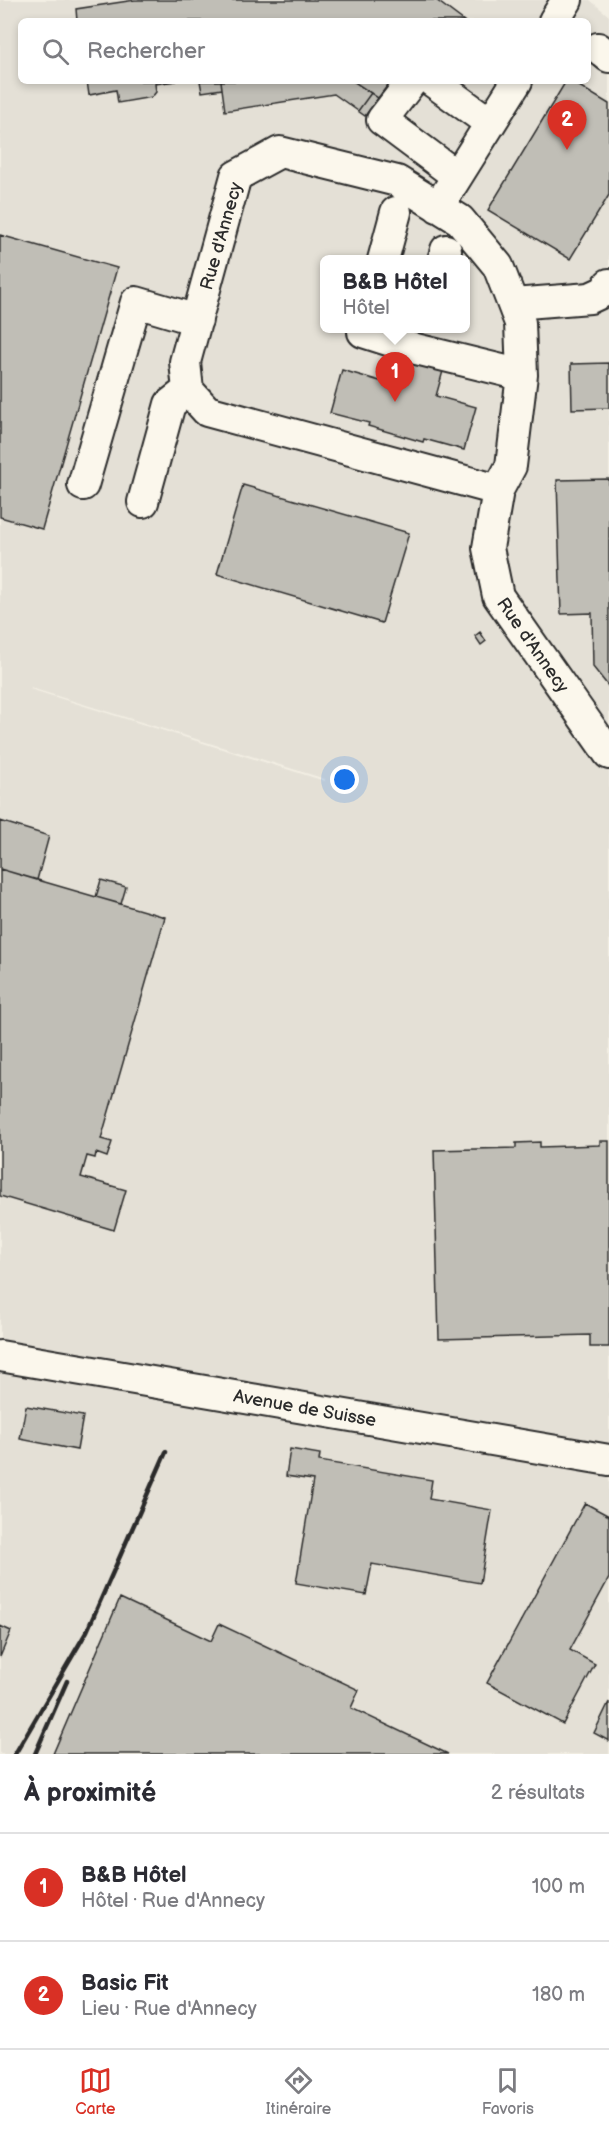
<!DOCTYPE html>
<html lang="fr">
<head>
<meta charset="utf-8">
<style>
	body { margin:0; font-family:"Balsamiq Sans",sans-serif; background:#f2f2f3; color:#2b2b33 }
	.you { position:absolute; left:345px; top:780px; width:21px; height:21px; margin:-15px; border:4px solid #fff; border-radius:50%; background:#1a73e8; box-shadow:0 0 0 9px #1a73e833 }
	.badge { display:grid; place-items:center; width:39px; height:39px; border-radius:50%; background:#d93025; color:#fff; font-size:20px; font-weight:700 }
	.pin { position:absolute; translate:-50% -50px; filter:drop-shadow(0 2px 3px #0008) }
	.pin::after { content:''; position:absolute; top:32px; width:21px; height:18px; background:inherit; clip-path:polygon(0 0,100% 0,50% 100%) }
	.popup { position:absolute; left:320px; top:255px; width:150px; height:78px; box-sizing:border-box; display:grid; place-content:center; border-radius:9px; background:#fff; filter:drop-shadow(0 2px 4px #0005); font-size:20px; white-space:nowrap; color:#7c7c81 }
	.popup b { font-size:22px; color:#2b2b33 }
	.popup::after { content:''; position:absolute; left:50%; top:100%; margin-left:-12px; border:12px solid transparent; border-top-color:#fff }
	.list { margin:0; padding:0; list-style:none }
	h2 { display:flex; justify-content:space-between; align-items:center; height:78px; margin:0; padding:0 24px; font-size:26px }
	h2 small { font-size:20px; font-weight:400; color:#7c7c81 }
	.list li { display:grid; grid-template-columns:39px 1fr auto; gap:18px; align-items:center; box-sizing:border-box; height:108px; padding:0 24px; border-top:2px solid #e1e1e2 }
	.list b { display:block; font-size:22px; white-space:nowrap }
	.list p { margin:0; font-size:20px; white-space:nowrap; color:#7c7c81 }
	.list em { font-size:20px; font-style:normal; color:#7c7c81 }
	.icon { flex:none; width:33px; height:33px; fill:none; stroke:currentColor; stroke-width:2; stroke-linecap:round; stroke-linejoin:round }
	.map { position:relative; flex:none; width:609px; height:1754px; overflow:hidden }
	.search { position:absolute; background:#fff; box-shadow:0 3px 9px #0003; left:18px; right:18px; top:18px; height:66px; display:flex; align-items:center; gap:15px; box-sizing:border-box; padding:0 21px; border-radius:9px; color:#7c7c81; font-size:22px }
	.sheet { height:294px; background:#fff }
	nav { display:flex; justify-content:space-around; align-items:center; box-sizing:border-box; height:84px; border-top:2px solid #e1e1e2; background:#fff; font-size:16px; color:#7c7c81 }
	nav a { display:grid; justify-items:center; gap:3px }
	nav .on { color:#d93025 }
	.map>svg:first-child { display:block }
	.built { fill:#e4e0d6; fill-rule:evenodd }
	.building { fill:#c0beb6; stroke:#2b2b2b; stroke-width:1.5 }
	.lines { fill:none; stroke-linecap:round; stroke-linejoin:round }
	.minor-casing { stroke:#2b2b2b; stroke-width:34 }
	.minor { stroke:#fbf7ec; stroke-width:30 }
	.rail { stroke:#2b2b2b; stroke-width:4.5 }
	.labels { text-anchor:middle; stroke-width:4.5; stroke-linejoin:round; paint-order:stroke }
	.street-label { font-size:18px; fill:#2b2b2b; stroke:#fbf7ec }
</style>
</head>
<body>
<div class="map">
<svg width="609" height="1754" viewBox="0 0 609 1754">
	<rect width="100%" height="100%" fill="#f3efe4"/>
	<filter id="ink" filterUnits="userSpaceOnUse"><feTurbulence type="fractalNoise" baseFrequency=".0167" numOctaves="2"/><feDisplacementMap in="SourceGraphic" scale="12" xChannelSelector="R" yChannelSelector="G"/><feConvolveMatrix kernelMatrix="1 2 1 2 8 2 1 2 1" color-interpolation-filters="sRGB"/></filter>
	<g filter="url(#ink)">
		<path class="built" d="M0 0H590L609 16V1754H0ZM21 21H588V81H21ZM324 260H466V328H324ZM31 688 325 779V781L30 689Z"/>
		<path class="building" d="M135 0H436L464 21H77L76 9Z
			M87 81H176L155 84 156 92 152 97 118 103 116 90 89 95Z
			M200 81H221L222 89 202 92Z
			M221 81H353L371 93 358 111 334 94 225 111Z
			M353 81H391L378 98Z
			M566 81H571L609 104V195L570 259 488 210Z
			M371 93 378 98 365 116 358 111Z
			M0 235 117 268 42 529 0 517Z
			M392 352 443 371 436 396 476 407 464 450 424 439 423 442 368 426 369 423 330 413 342 370 380 381 387 356Z
			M609 363V408L572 409 571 364Z
			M609 479V687L593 667 592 613 561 614 557 480Z
			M243 485 409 533 382 623 217 574Z
			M480 632 486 641 481 645 475 636Z
			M0 821 49 836 37 880 0 869Z
			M0 869 165 917 101 1139 112 1142 107 1157 96 1153 95 1158 87 1156 81 1177 126 1190 114 1230 0 1196Z
			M101 880 126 887 121 904 96 897Z
			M600 1141H609V1347H590V1335L439 1339 434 1150 516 1148V1143L540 1142V1147L600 1145Z
			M26 1406 83 1416 77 1450 20 1439Z
			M290 1449 320 1454 319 1461 432 1480 429 1499 492 1510 480 1583 372 1564 366 1595 296 1583 313 1480 286 1476Z
			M585 1503 609 1516V1578L570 1650 595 1664 563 1724 487 1683Z
			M120 1598 211 1641 219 1624 359 1690 351 1708 448 1754H53Z
			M0 1626 11 1631 0 1657Z
			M609 1702V1741L594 1733Z"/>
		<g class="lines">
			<g class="minor-casing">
				<path id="minor" d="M554 21 567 0
					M598 48 609 57
					M412 81 382 120 457 176
					M432 81 490 123
					M438 207 517 81
					M383 260 396 212
					M443 260 446 250
					M513 304 590 298 605 291 609 284
					M363 328V332L416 349 522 375
					M83 485 136 302 197 320
					M498 490 207 411 188 390 185 362 236 176 280 152 397 181 460 220 498 266 520 323 522 375 511 466 498 490 488 548 498 596 609 754
					M143 502 170 404 188 390
					M0 1356 609 1460"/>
			</g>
			<use href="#minor" class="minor"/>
			<path class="rail" d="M15 1754 87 1631 166 1452
				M35 1754 67 1681"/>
		</g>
	</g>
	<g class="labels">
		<g class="street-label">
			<text transform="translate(221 236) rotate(-74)" y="6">Rue d'Annecy</text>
			<text transform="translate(533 645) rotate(55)" y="6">Rue d'Annecy</text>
			<text transform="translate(305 1408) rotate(10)" y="6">Avenue de Suisse</text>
		</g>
	</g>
</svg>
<div class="you"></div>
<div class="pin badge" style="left:395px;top:402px">1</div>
<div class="popup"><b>B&amp;B Hôtel</b>Hôtel</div>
<div class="pin badge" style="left:567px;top:150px">2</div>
<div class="search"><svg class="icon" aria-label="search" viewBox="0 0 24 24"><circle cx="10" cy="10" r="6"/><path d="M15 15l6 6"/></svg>Rechercher</div>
</div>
<section class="sheet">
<h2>À proximité<small>2 résultats</small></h2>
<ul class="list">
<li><span class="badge">1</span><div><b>B&amp;B Hôtel</b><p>Hôtel · Rue d'Annecy</p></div><em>100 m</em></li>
<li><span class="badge">2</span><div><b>Basic Fit</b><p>Lieu · Rue d'Annecy</p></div><em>180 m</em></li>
</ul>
</section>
<nav>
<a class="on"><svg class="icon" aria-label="map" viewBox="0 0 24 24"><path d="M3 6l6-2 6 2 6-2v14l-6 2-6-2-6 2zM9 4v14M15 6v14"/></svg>Carte</a>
<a><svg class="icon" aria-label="directions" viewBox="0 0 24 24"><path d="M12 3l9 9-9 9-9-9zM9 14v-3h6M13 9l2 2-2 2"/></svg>Itinéraire</a>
<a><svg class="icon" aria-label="saved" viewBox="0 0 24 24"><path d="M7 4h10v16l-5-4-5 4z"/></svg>Favoris</a>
</nav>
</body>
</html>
